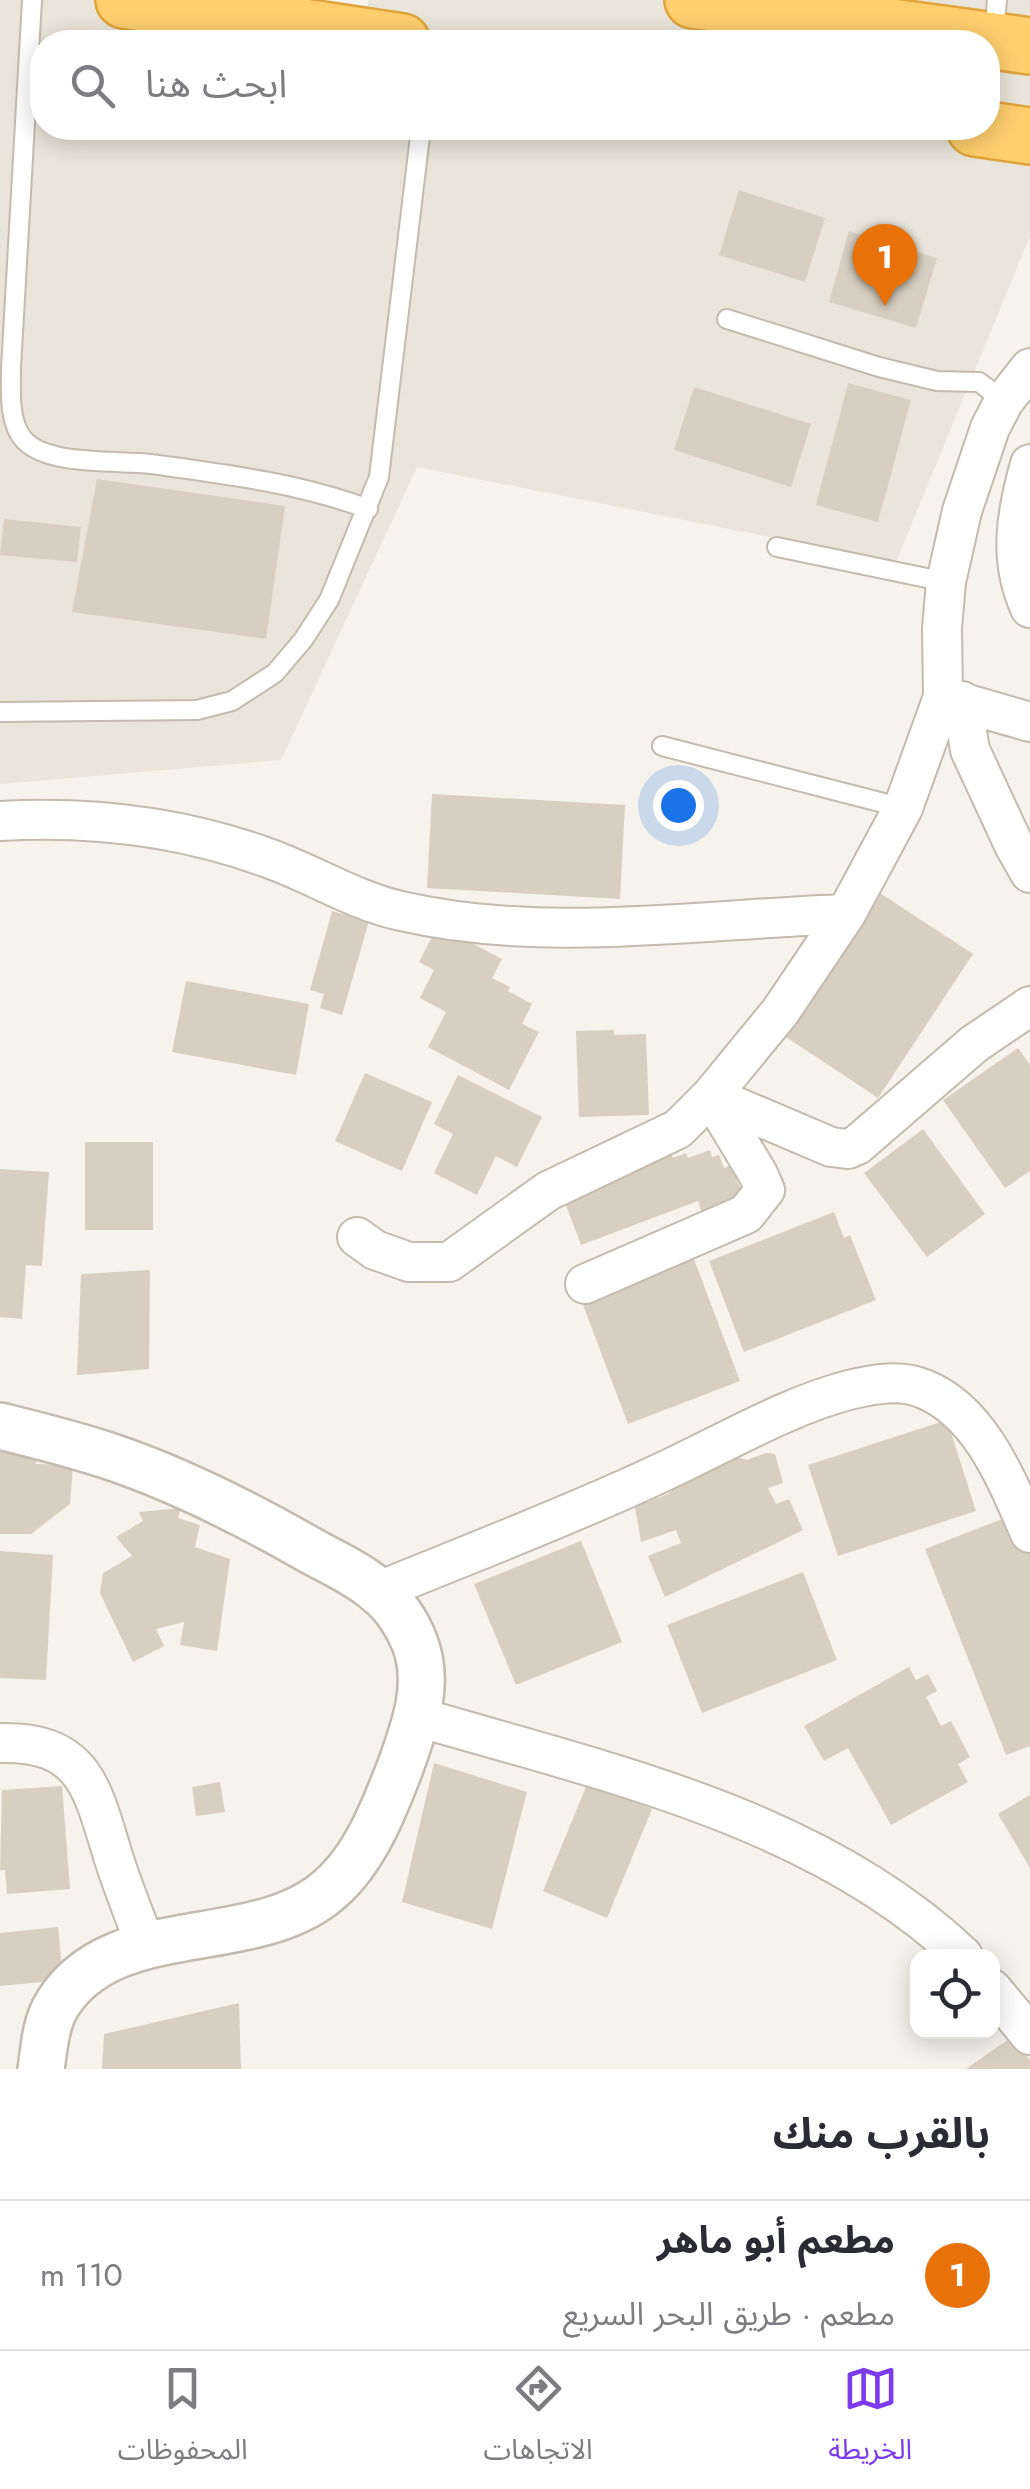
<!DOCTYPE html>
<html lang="ar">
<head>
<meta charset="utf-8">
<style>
	body { margin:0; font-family:Jost,"Noto Sans Arabic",sans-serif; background:#f7f7f7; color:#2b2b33; direction:rtl }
	.controls { position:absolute; right:30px; bottom:30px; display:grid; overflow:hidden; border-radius:20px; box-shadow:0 5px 25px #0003 }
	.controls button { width:90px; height:90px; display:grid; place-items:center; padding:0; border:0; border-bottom:2px solid #e1e1e2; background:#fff; color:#2b2b33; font:50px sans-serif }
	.you { position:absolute; left:678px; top:805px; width:35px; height:35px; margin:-25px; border:8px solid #fff; border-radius:50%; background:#1a73e8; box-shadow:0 0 0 15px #1a73e833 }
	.badge { display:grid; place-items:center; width:65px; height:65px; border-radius:50%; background:#7c3aed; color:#fff; font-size:32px; font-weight:700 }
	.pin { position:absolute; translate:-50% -82px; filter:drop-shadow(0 2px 5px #0008) }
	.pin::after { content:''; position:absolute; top:52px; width:35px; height:30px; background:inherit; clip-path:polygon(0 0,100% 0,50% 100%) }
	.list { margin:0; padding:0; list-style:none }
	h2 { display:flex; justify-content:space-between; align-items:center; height:130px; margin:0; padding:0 40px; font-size:42px }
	h2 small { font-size:32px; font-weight:400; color:#7c7c81 }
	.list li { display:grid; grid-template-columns:65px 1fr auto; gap:30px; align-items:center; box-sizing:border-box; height:150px; padding:0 40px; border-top:2px solid #e1e1e2 }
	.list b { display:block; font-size:38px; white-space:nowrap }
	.list p { margin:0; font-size:32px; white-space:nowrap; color:#7c7c81 }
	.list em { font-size:32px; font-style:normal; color:#7c7c81 }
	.icon { flex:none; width:55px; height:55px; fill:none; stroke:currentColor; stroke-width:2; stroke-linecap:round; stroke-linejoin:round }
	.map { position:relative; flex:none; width:1030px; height:2069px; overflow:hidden; direction:ltr }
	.search { position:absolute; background:#fff; box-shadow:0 5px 25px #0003; left:30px; right:30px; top:30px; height:110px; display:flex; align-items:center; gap:25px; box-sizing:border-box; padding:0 35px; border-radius:40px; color:#7c7c81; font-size:38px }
	.sheet { height:280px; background:#fff }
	nav { display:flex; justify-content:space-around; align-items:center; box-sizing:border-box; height:140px; border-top:2px solid #e1e1e2; background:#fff; font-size:28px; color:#7c7c81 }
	nav a { display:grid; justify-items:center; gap:5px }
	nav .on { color:#7c3aed }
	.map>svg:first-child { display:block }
	.residential { fill:#eae5da; fill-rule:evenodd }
	.building { fill:#d8cfc1 }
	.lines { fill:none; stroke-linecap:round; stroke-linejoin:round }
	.service-casing { stroke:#c2bbae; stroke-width:22 }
	.minor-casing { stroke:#c2bbae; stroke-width:42 }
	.tertiary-casing { stroke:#c2bbae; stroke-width:50 }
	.motorway-casing { stroke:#e0a43c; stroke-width:60 }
	.service { stroke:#fff; stroke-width:18 }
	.minor { stroke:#fff; stroke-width:38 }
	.tertiary { stroke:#fff; stroke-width:45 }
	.motorway { stroke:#ffcf6e; stroke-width:55 }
</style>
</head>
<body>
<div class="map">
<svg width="1030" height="2069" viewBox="0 0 1030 2069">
	<rect width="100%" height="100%" fill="#f6f3ec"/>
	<path class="residential" d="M0 0H111L358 37 369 0H1030V236L896 562 417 467 281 760 0 784ZM42 42H988V128H42Z"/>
	<path class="building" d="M739 190 825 218 805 282 719 255Z
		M849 231 937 258 916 328 829 302Z
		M848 383 911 400 878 522 816 505Z
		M694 387 811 424 791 487 674 450Z
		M97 479 285 506 266 639 72 612Z
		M4 519 81 527 77 562 0 555Z
		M432 794 625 805 620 899 427 888Z
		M880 893 973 954 878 1098 786 1037Z
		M332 911 369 921 342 1015 320 1008 324 994 310 990Z
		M438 925 502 959 492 978 510 987 508 991 532 1004 522 1024 539 1032 509 1090 428 1047 446 1012 420 998 434 970 419 962Z
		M186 981 309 1004 296 1075 172 1052Z
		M614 1030V1035L646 1034 649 1115 579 1117 576 1031Z
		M1018 1048 1030 1065V1171L1005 1188 943 1100Z
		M365 1073 432 1102 402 1171 335 1141Z
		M458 1075 542 1117 517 1167 496 1156 477 1195 434 1173 453 1134 434 1124Z
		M923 1129 985 1214 927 1257 864 1173Z
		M85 1142H153V1230H85Z
		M710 1150 712 1157 719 1155 724 1168 731 1165 745 1200 703 1216 698 1201 581 1245 561 1192 670 1151 673 1158 686 1153 688 1158Z
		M0 1169 49 1172 42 1266 26 1265 22 1319 0 1317Z
		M834 1212 844 1238 850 1235 876 1300 744 1352 709 1261Z
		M692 1254 740 1381 628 1424 580 1297Z
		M150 1270 149 1369 77 1375 81 1274Z
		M947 1420 976 1511 838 1556 808 1465Z
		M0 1443 38 1445 36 1464 73 1465 70 1504 31 1534H0Z
		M766 1453 775 1454 783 1483 768 1488 776 1504 789 1499 803 1530 665 1597 648 1556 681 1543 676 1530 641 1542 635 1507 668 1494 685 1477 735 1457 747 1460Z
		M181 1508 178 1518 200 1525 195 1547 230 1559 217 1651 180 1645 184 1622 156 1629 164 1646 133 1662 100 1593 103 1573 132 1556 116 1537 143 1521 139 1512Z
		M1015 1514 1030 1551V1746L1006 1755 925 1549Z
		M581 1541 622 1642 516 1685 474 1584Z
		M0 1551 53 1555 46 1680 0 1678Z
		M803 1572 837 1660 702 1713 667 1625Z
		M909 1667 916 1680 928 1674 937 1691 926 1697 941 1726 951 1721 970 1757 958 1764 968 1782 891 1825 848 1748 824 1761 804 1726Z
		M434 1763 527 1792 492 1929 402 1902Z
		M220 1782 225 1812 196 1816 192 1787Z
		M588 1782 652 1809 607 1918 543 1891Z
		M62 1786 70 1889 7 1894 5 1870H0L2 1790Z
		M1030 1795V1868L998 1814Z
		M58 1927 63 1980 0 1986V1933Z
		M239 2003 241 2069H102L104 2034Z
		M1013 2036 1030 2060V2069H966Z"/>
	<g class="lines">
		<g class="service-casing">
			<path id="service" d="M32 0 11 368C11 390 8 424 25 441 50 466 117 460 151 464 224 474 299 483 368 509
				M994 34 997 0
				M727 319 879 367 937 381 979 382 1004 401
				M777 547 946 582
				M0 712 197 710 232 701 275 673 303 640 329 600 379 477 421 128
				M662 746 903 808"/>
		</g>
		<g class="minor-casing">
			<path id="minor" d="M1030 464C1016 514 1008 560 1030 608
				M943 697 1030 722
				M962 701 970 750 1014 845 1030 873
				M0 821C90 816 183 827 268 858 313 874 355 901 401 911 545 944 700 919 846 914L903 808 943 697 942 628 946 582 962 511 990 428 1004 401 1030 368
				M711 1096 831 1147 848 1149 857 1145 974 1044 1030 1006
				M357 1237 375 1250 409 1262H449L548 1191 678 1129 711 1096 780 1012 846 914
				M585 1284 746 1214 765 1190 758 1174 711 1096
				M379 1591C471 1553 564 1518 654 1476 714 1449 786 1406 849 1390 874 1384 900 1379 924 1389 981 1412 1007 1481 1030 1533
				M418 1717C605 1772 818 1818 963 1956
				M0 1743C84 1741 92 1787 113 1856 122 1885 134 1914 145 1944
				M992 1989 1030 2035"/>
		</g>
		<g class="tertiary-casing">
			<path id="tertiary" d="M0 1426C36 1435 73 1444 109 1456 178 1479 245 1513 308 1549 331 1562 359 1574 379 1592 394 1604 407 1623 414 1641 431 1682 415 1726 401 1765 385 1807 365 1859 330 1889 254 1957 108 1911 54 2010 45 2028 44 2050 41 2069"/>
		</g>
		<g class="motorway-casing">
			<path id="motorway" d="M124 0 402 42
				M693 0 1030 46
				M975 128 1030 136"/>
		</g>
		<use href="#service" class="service"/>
		<use href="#minor" class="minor"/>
		<use href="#tertiary" class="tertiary"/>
		<use href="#motorway" class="motorway"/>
	</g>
</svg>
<div class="controls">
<button><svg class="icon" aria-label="locate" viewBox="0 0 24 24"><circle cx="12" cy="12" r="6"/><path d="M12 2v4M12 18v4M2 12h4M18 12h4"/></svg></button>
</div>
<div class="you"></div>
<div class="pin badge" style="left:885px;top:306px;background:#e8710a">1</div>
<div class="search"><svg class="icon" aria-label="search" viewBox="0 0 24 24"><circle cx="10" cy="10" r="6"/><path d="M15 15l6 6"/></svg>ابحث هنا</div>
</div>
<section class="sheet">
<h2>بالقرب منك<small></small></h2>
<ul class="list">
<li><span class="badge" style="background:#e8710a">1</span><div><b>مطعم أبو ماهر</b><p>مطعم · طريق البحر السريع</p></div><em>110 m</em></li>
</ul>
</section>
<nav>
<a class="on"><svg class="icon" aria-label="map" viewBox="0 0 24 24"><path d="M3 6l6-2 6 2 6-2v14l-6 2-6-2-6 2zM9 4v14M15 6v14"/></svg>الخريطة</a>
<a><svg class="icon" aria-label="directions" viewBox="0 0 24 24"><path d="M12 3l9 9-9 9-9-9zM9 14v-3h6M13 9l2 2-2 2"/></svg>الاتجاهات</a>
<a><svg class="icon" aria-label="saved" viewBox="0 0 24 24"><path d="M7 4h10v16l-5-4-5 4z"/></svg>المحفوظات</a>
</nav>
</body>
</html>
